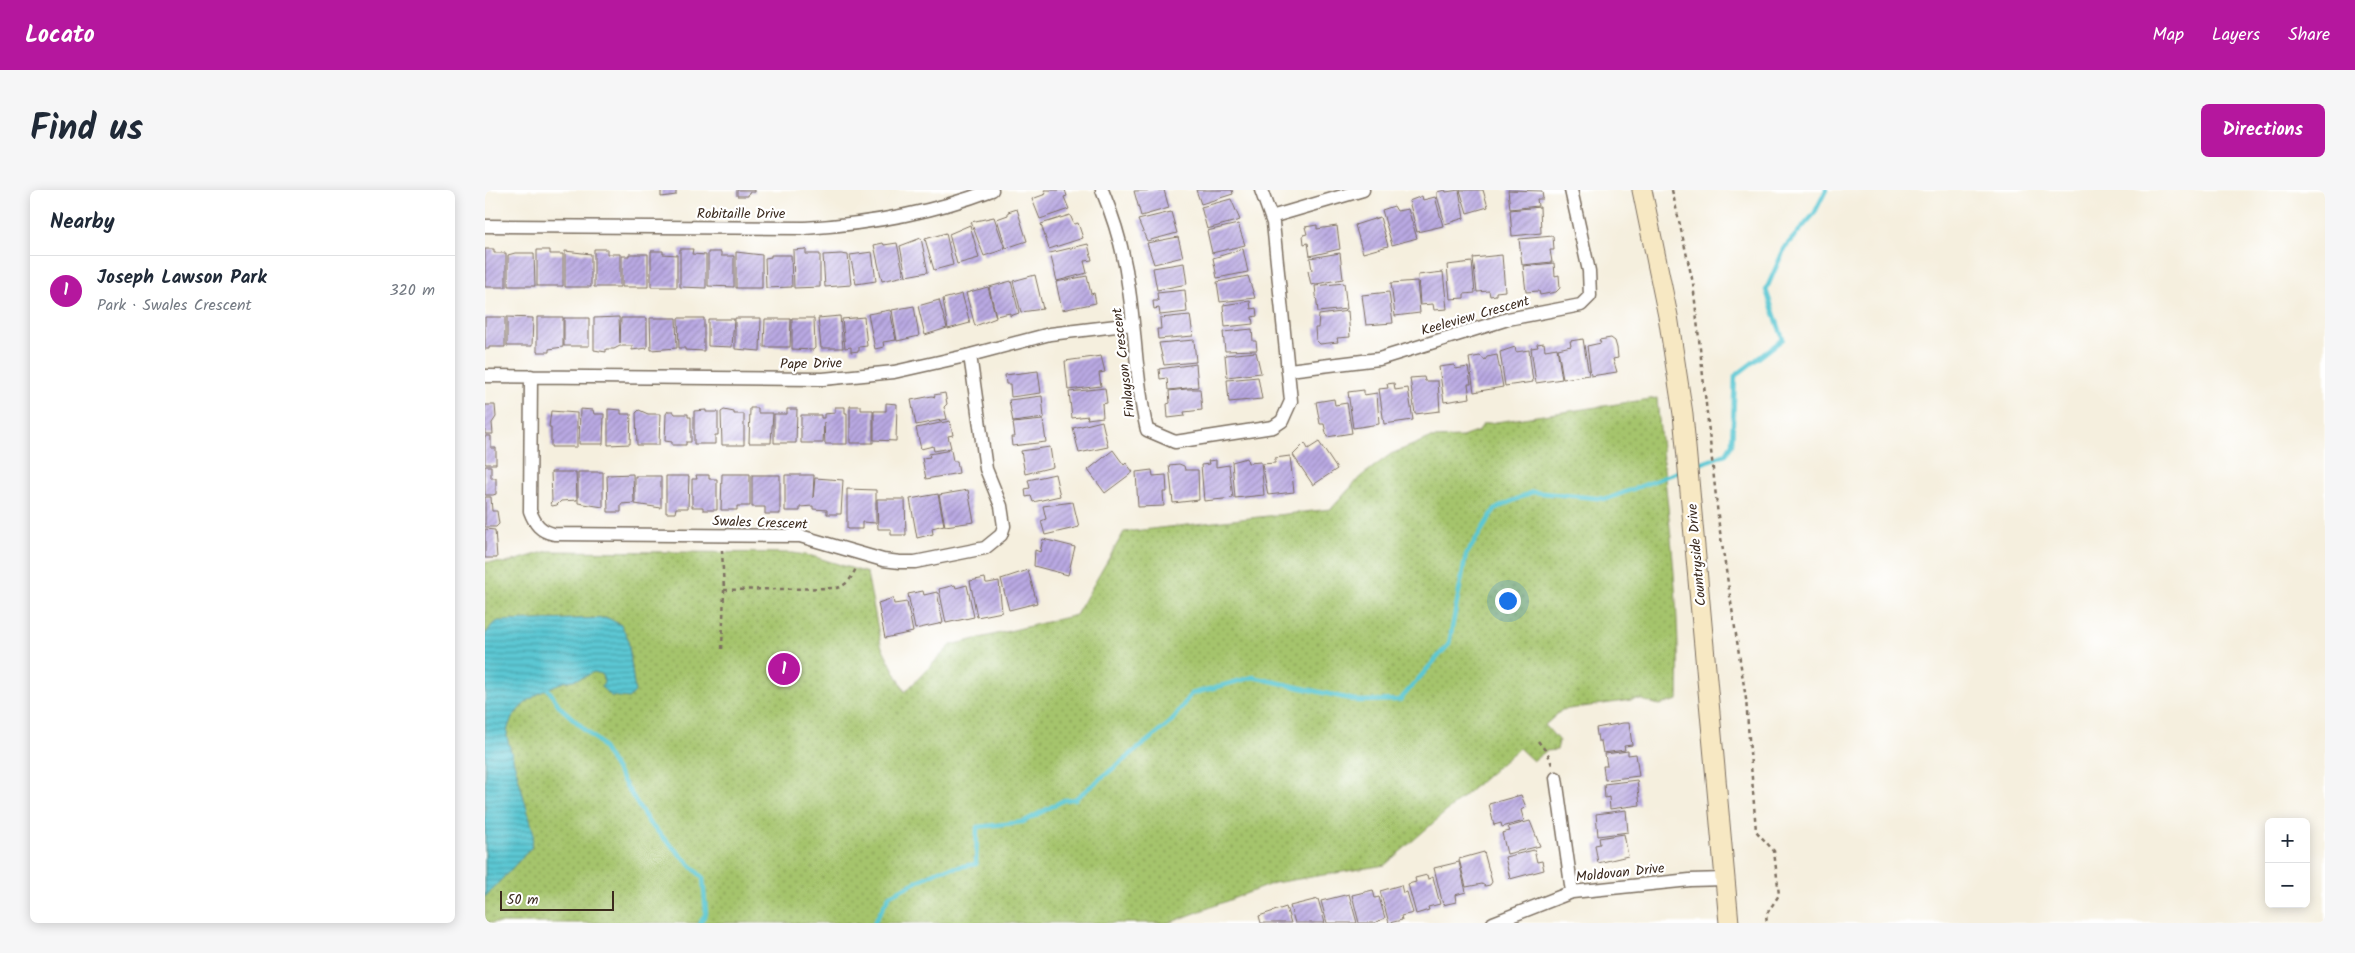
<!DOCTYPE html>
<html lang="en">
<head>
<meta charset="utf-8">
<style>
	body { margin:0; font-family:Kalam,sans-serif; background:#f6f6f7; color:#1f2937 }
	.controls { position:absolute; right:15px; bottom:15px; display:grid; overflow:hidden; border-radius:8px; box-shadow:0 2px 12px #0003 }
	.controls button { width:45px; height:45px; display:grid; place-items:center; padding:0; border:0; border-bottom:1px solid #e0e1e3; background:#fff; color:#1f2937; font:25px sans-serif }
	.scale { position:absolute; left:15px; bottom:12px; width:114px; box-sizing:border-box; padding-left:5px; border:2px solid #3b2a1e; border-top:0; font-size:14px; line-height:18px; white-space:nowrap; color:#3b2a1e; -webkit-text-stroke:4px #fff; paint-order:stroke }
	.you { position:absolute; left:1022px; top:410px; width:18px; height:18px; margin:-12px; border:4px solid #fff; border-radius:50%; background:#1a73e8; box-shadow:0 0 0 8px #1a73e833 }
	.badge { display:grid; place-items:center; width:32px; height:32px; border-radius:50%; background:#b5179e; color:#fff; font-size:16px; font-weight:700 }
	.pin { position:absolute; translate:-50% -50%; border:2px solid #fff; box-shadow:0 1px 5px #0006 }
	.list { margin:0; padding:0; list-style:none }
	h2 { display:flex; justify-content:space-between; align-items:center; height:65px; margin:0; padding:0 20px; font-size:21px }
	h2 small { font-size:16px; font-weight:400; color:#747a83 }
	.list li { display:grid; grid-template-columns:32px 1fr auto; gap:15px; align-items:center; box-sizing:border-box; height:70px; padding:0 20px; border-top:1px solid #e0e1e3 }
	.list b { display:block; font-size:19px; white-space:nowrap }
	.list p { margin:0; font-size:16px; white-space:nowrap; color:#747a83 }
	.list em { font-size:16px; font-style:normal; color:#747a83 }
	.map { position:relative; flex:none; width:1840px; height:733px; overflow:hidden; border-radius:8px }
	header { display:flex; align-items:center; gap:30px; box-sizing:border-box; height:70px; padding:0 25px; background:#b5179e; color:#fff }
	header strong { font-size:24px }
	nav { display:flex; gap:28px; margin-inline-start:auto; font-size:18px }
	.intro { display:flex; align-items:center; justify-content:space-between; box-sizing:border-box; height:120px; padding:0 30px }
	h1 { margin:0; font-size:35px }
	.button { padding:12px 22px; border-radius:8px; background:#b5179e; color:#fff; font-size:18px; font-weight:700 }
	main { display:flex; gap:30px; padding:0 30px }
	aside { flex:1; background:#fff; border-radius:8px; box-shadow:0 2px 12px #0003 }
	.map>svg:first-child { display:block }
	.park { fill:url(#park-dots); stroke:#707745 }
	.water { fill:url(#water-rules); stroke:#4b7878 }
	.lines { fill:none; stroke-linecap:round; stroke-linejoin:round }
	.stream { stroke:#5bc7d3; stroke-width:4.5 }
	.building { fill:url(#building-hatch) }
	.minor-casing { stroke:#7c6f61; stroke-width:15 }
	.secondary-casing { stroke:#7c6f61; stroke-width:21 }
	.path { stroke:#7c6f61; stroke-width:2.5; stroke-dasharray:4 4; stroke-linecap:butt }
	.minor { stroke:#fff; stroke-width:12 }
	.secondary { stroke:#f7e8c3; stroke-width:19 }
	.labels { text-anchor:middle; stroke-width:4.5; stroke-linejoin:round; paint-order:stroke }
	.street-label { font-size:14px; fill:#3b2a1e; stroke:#fff }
</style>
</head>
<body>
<header>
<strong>Locato</strong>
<nav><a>Map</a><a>Layers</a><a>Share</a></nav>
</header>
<div class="intro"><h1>Find us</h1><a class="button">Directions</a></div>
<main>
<aside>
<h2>Nearby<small></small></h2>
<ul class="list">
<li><span class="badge">1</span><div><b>Joseph Lawson Park</b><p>Park · Swales Crescent</p></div><em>320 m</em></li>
</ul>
</aside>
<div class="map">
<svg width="1840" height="733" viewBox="0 0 1840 733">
	<defs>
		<pattern id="park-dots" width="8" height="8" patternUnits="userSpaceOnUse" patternTransform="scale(1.25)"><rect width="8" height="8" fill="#a5c46c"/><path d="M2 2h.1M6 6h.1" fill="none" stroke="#889f58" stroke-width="1.8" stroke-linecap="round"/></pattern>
		<pattern id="water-rules" width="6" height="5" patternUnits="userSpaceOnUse" patternTransform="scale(1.25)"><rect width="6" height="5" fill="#5bc7d3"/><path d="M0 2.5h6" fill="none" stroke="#4ca2ab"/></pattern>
		<pattern id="building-hatch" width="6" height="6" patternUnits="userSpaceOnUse" patternTransform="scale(1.25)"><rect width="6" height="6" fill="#b9a9e3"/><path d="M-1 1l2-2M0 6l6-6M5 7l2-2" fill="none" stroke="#988ab7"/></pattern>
	</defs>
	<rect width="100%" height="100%" fill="#fff"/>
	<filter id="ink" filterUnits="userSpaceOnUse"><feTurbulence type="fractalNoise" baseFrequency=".02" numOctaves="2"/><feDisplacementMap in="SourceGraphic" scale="10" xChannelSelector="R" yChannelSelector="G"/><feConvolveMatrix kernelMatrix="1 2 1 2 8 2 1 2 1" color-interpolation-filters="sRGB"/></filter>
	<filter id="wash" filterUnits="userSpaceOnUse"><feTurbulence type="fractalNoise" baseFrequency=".0096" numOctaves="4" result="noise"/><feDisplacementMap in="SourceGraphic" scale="20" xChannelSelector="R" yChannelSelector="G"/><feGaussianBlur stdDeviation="1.12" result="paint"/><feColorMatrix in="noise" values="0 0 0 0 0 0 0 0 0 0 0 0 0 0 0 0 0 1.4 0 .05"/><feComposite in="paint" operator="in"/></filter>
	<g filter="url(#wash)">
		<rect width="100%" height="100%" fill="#f5efde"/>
		<path class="park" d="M1172 208C1181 308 1196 410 1193 510L1174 515 1153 509 1077 520 1060 535 1074 551 1072 560 1061 561 1048 571 1034 558 900 675 789 693 684 733H0V372L21 373 63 361 308 363 327 366 382 383 396 455 420 502 466 455 591 425 639 342 846 319 875 287 906 264 945 248 977 247 994 241 998 234Z"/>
		<path class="water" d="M123 428 136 435 143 448 150 502 144 508 126 506 116 497 119 492 117 484 109 482C105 483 103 486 99 487 92 490 84 490 76 493 54 501 21 521 22 547L49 644 46 658 0 707V445L7 435 13 431Z"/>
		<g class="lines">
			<path class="stream" d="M1207 277 1241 264 1247 254 1250 186 1298 149 1281 100 1300 57 1329 24 1341 0
				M63 499 75 517 115 553 164 633 218 688 221 723 215 733
				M389 733 405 705 455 680 491 674 492 637 538 632 579 610 590 609 686 532 706 504 768 487 874 511 915 510 964 454 981 365 1010 319 1047 302 1122 309 1198 280"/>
		</g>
		<g id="blocks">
			<path class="building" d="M176 0H191V5L176 7Z
				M252 0H270V2H264L263 6H252Z
				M559 0H580L582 6 579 7 584 19 555 29 547 9 561 4Z
				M679 0 684 18 656 26 649 1Z
				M711 0H747L748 4 716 14Z
				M960 0 961 2 974 0 979 28 960 34 952 6V2Z
				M975 0H998L1003 17 982 23Z
				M1023 0 1057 1 1058 9H1052L1053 16 1025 19Z
				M937 6 938 10 950 7 958 36 932 42 924 11Z
				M746 9 755 30 722 39 716 17Z
				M909 16 912 21 923 19 932 48 907 55 897 20Z
				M1055 17 1056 43 1027 46 1025 20Z
				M532 19 542 51 521 58 512 29 523 25V22Z
				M686 22 692 43 662 51 653 30Z
				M585 25 589 34 593 33 598 48 564 59 556 34Z
				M509 27 520 59 499 66 486 32Z
				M895 27 903 56 878 63 870 35Z
				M753 34 760 55 727 63 722 41Z
				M485 35 494 68 472 74 464 44Z
				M832 35V39L852 36 855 59 825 66 823 53 819 54 818 45 822 44 820 37Z
				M461 43 468 75 449 80 440 49Z
				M1068 46 1069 60H1065L1067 72 1037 75 1034 49Z
				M693 47 698 67 669 74 662 53Z
				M436 48 443 82 421 86 415 56Z
				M398 53 399 55 412 53 419 86 397 91 389 55Z
				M603 54 607 70 599 71 602 83 572 91 565 63Z
				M0 59H9V63H21V97H0Z
				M109 59H122V64H135V97H109Z
				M195 59H208L207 64 221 65V98L195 97Z
				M321 59V64H335V97L309 98 308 60Z
				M758 59 763 82 732 88 728 68Z
				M52 60H65V64H78V96H52Z
				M80 61 106 64V97H80Z
				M166 61H178V64L192 65V97H166Z
				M223 62H236V66H249V97L223 96Z
				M251 62 277 65V98H251Z
				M387 62 391 91 371 94 365 65Z
				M30 63H49L50 96H23V65Z
				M855 63 858 89 826 95 823 81 827 80 825 68Z
				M144 64H163V97H137V66H144Z
				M356 64 363 65 366 95 340 97 338 65Z
				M286 65H306L307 97 281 98 280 68 286 67Z
				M1017 65 1020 101 1011 102V105L1005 106 1004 101 992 102 988 68Z
				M987 72 990 103 979 104V108L965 109 962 75Z
				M699 73 702 94 672 100 668 78Z
				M1069 73 1070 86 1074 85 1075 98 1071 102 1055 105 1054 101 1041 102 1038 76Z
				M958 82 962 119 949 120 948 114 935 115 933 85Z
				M550 85 558 119 536 122 528 91Z
				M602 86 606 104 609 103 611 113 577 120 571 92Z
				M763 86 770 108 735 112 732 92Z
				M526 91 534 123 525 126V123L511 126 504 97Z
				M932 91 935 123 910 126 906 93Z
				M859 93 862 119 833 122 830 96Z
				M503 97 511 128 490 136 481 103Z
				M700 100 702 122 675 125 674 118 669 119 668 111H673L672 103Z
				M904 102 908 133 881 135 877 105Z
				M477 104 485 133 463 139 458 109Z
				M454 110 462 138 440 145 433 116Z
				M765 111 766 119 771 118 772 126 767 127 768 134 740 137 738 115Z
				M429 116 434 146 412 151 407 120Z
				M405 120 411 150 398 152 399 157 390 159 383 124Z
				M863 121 865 147 852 148 853 152 835 154 831 150 830 138H833L834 125Z
				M705 125 708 146 673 149 672 139H676L675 128Z
				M355 126 358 158H336L333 128Z
				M0 127H20V157H4V159H0Z
				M22 127 48 128 47 156H22Z
				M52 127H78V157L64 159V162H52Z
				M134 127 135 153 136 128H162V158L147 160V156H135L129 159H121V162L109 160V128Z
				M379 127 382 156 374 157V161L366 162V157L360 158 357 129Z
				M79 128H104V156H79Z
				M165 128H191L192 158 166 160Z
				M193 128H219V161L200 160V158H194Z
				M250 128H276L275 161 250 159Z
				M307 128H329L330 158 328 160 307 159Z
				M223 129H249L247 157 223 156Z
				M280 129H306L305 157H279Z
				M767 139 768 151H771L772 160 740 161 738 142Z
				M1126 148 1130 151 1132 158 1133 168 1128 169 1132 182 1106 186 1102 156 1116 153 1114 150Z
				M1098 149 1104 185 1078 189 1073 159 1086 156 1085 151Z
				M709 150 711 172 679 175 674 153Z
				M1059 153 1060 160 1072 158 1077 189 1051 193 1046 158 1053 157 1052 154Z
				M1030 157 1031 162 1044 160 1048 192 1020 196 1015 162Z
				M771 162 776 183 742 187 740 165Z
				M1012 165 1018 197 989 202 984 168 995 166 1000 170 1002 167Z
				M616 166 620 182 614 183 616 196 583 200 580 171Z
				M711 174 713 197 683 200 682 188 675 189 674 179Z
				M969 175 970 179 983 177 986 194H983L985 208 959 212 954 177Z
				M553 181 556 203 526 207 525 194H521L520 185Z
				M773 187 777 209 744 212 742 190Z
				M939 187 940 191H953L955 221 930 224 925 188Z
				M909 193 910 200 923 198 928 230 899 234 894 199 903 198 902 194Z
				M620 198 622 213 617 214 618 227 602 229 603 226 587 228 584 202Z
				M701 199H715L717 220 699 222 700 226 683 228 682 214 685 213 684 201Z
				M879 200V205L892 203 894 234 868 238 863 202Z
				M460 203 462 214 459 217 462 229 431 235 426 210 447 206 450 207 449 205Z
				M557 206 559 228 528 232 524 210Z
				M849 209 850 215 862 213 867 243 842 247 839 234H835L831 212Z
				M401 213 412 214 411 251 389 250V221H401Z
				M0 215H10L11 227 7 233 8 244H0Z
				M365 216H376V220H388V253H365Z
				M350 217H360V223H362V254H340L339 232 338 253H316V225H336V228H339V224L350 223Z
				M265 218H273V223H288L286 253H264Z
				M95 219 108 220 109 224H119L118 254H94Z
				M123 219 136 220V224H146L145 254 123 255Z
				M302 219H312L311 253H289V224H302Z
				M154 220 163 224H175L174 255H152L151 223Z
				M221 220V222H233V245H230V254H209V221Z
				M239 220 249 222V224H259V255H237L236 222Z
				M66 221 92 223V257H66V237H64Z
				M183 221H188L190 224H203V227H206V252H201V255H187V252L180 251 181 224Z
				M558 230 561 252 527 256 526 247H530L528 233Z
				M465 231 468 245 463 246 466 258 449 261 448 256 436 259 431 238Z
				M617 231 623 257 594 263 588 238Z
				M0 246H6V258H11V274H0Z
				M834 252 852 279 828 295 808 265 820 253 823 259Z
				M565 257 568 277 540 284 536 261Z
				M466 260 468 271H472L474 283 441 289 437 268 445 267 444 264Z
				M628 260 639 275 641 273 648 282 620 303 603 280Z
				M805 266 809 302 783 305 777 274 790 273V268Z
				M762 268 763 273 776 272 779 305 750 308 747 272Z
				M731 270V277L744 275 748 308 719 311 716 275 724 274 723 271Z
				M694 274 699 276 700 280H713L714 310 688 313 684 275Z
				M0 276H6V288H11V304L8 305H0Z
				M667 280 668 286 681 285 682 302H678L679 316 653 317 651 282Z
				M66 282H91L92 310 76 311 72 315 67 316 65 313 67 311Z
				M93 282H118V317L93 313Z
				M148 284 149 313 136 314V322H123L122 285Z
				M237 284H265V316H252V320H236Z
				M570 284 575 306 548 312 546 306 541 307 540 299 545 298 543 290Z
				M211 285H224V289H232V320H218V317H207V289H212Z
				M267 285H295V324H280V317H267Z
				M300 285H329L328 308 330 288 358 290 356 324H342V320L328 319V316L315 317V321H300Z
				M150 286H176V318L150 314Z
				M181 286H204L203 318H191L190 323H181Z
				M362 299 391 300V333L377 332V339H362Z
				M483 300 489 332 460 336 454 305Z
				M453 304 459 335 447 338 448 344 432 348 425 309Z
				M0 307H6L7 321H12L14 334 11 337H0Z
				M392 309H420L421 345H406V339H393Z
				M588 312 594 337 560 345 556 331 561 329 558 316Z
				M0 339 10 340 12 368H0Z
				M558 349 590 357 583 385 549 376 550 360 555 362Z
				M543 380 552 413 524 420 516 389Z
				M500 388 501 393H503L514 391 517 422 492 427 485 391Z
				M470 395 471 398 482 395 489 427 461 433 454 399Z
				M438 401 439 405 452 402 458 433 430 439 423 404Z
				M408 408 409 414 422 412 428 442 400 448 393 413Z
				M1138 533H1144L1147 555 1139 556 1140 560 1118 563 1116 551H1113L1111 538Z
				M1143 561V565L1151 564 1154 586 1120 590 1118 576H1122L1120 564Z
				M1152 590 1155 615 1125 619 1124 607 1120 608 1119 594Z
				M1036 605 1041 617 1036 620 1039 631 1017 637 1016 633 1009 635 1004 614Z
				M1141 620 1143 642 1113 646 1111 624Z
				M1045 631 1055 656 1022 664 1017 643 1025 641 1023 637Z
				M1139 644 1143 666 1113 673 1110 655 1115 654 1114 648Z
				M1049 660 1052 672 1057 671 1059 680 1025 689 1020 667Z
				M999 662 1007 692 1005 695 1000 696 997 694 981 697 974 669Z
				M974 672 981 702 970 705 971 712 958 715 949 678Z
				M942 685 943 689 948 687 955 714 943 717 944 720 931 724 923 694 931 692 930 688Z
				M916 695 918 703 922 702 928 723 916 726 917 730 904 733 895 701Z
				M888 700 890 708 894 707 900 728 889 733H874L867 705Z
				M864 704 872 733H842L836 711Z
				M833 709 840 733H810L805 716Z
				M801 717 806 733H776L774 726Z"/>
		</g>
	</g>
	<g filter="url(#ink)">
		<use href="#blocks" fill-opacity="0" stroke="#7c6f61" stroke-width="1"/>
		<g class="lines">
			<g class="minor-casing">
				<path id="minor" d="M617 0C630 31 640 66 644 100 651 146 651 194 662 240L690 252 788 237 797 231 806 211 788 33 776 0
					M786 27 878 0
					M0 36 320 38C384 34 447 23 507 0
					M804 180 894 169 1023 129 1096 115 1105 106 1104 81 1086 0
					M0 186 338 189 409 182 485 165 565 144 648 134
					M46 186 45 321C50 334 55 341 69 344L315 346 398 370 415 372H430L500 358 516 345 519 336 516 316 501 279 485 165
					M1071 588 1087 702
					M1008 733 1087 702 1205 690 1240 689"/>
			</g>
			<g class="secondary-casing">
				<path id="secondary" d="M1157 0 1183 126 1198 224 1244 733"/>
			</g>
			<path class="path" d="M1187 0 1208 93 1234 335 1261 509 1271 641 1289 661 1294 705 1281 725 1282 733
				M237 360 239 400 352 398C363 394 366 389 371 378
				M237 459 239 400
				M1053 551 1063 564 1067 575"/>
			<use href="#minor" class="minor"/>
			<use href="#secondary" class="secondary"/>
		</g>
	</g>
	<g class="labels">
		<g class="street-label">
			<text x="256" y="28">Robitaille Drive</text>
			<text transform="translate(990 125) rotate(-16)" y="5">Keeleview Crescent</text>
			<text transform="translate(326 173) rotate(-1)" y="5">Pape Drive</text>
			<text transform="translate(638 173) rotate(-97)" y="5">Finlayson Crescent</text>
			<text transform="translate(275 332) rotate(2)" y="5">Swales Crescent</text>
			<text transform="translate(1211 365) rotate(-95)" y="5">Countryside Drive</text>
			<text transform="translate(1135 682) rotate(-6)" y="5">Moldovan Drive</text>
		</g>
	</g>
</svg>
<div class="controls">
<button>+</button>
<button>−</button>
</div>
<div class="scale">50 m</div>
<div class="you"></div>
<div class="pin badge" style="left:299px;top:479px">1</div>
</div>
</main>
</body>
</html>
